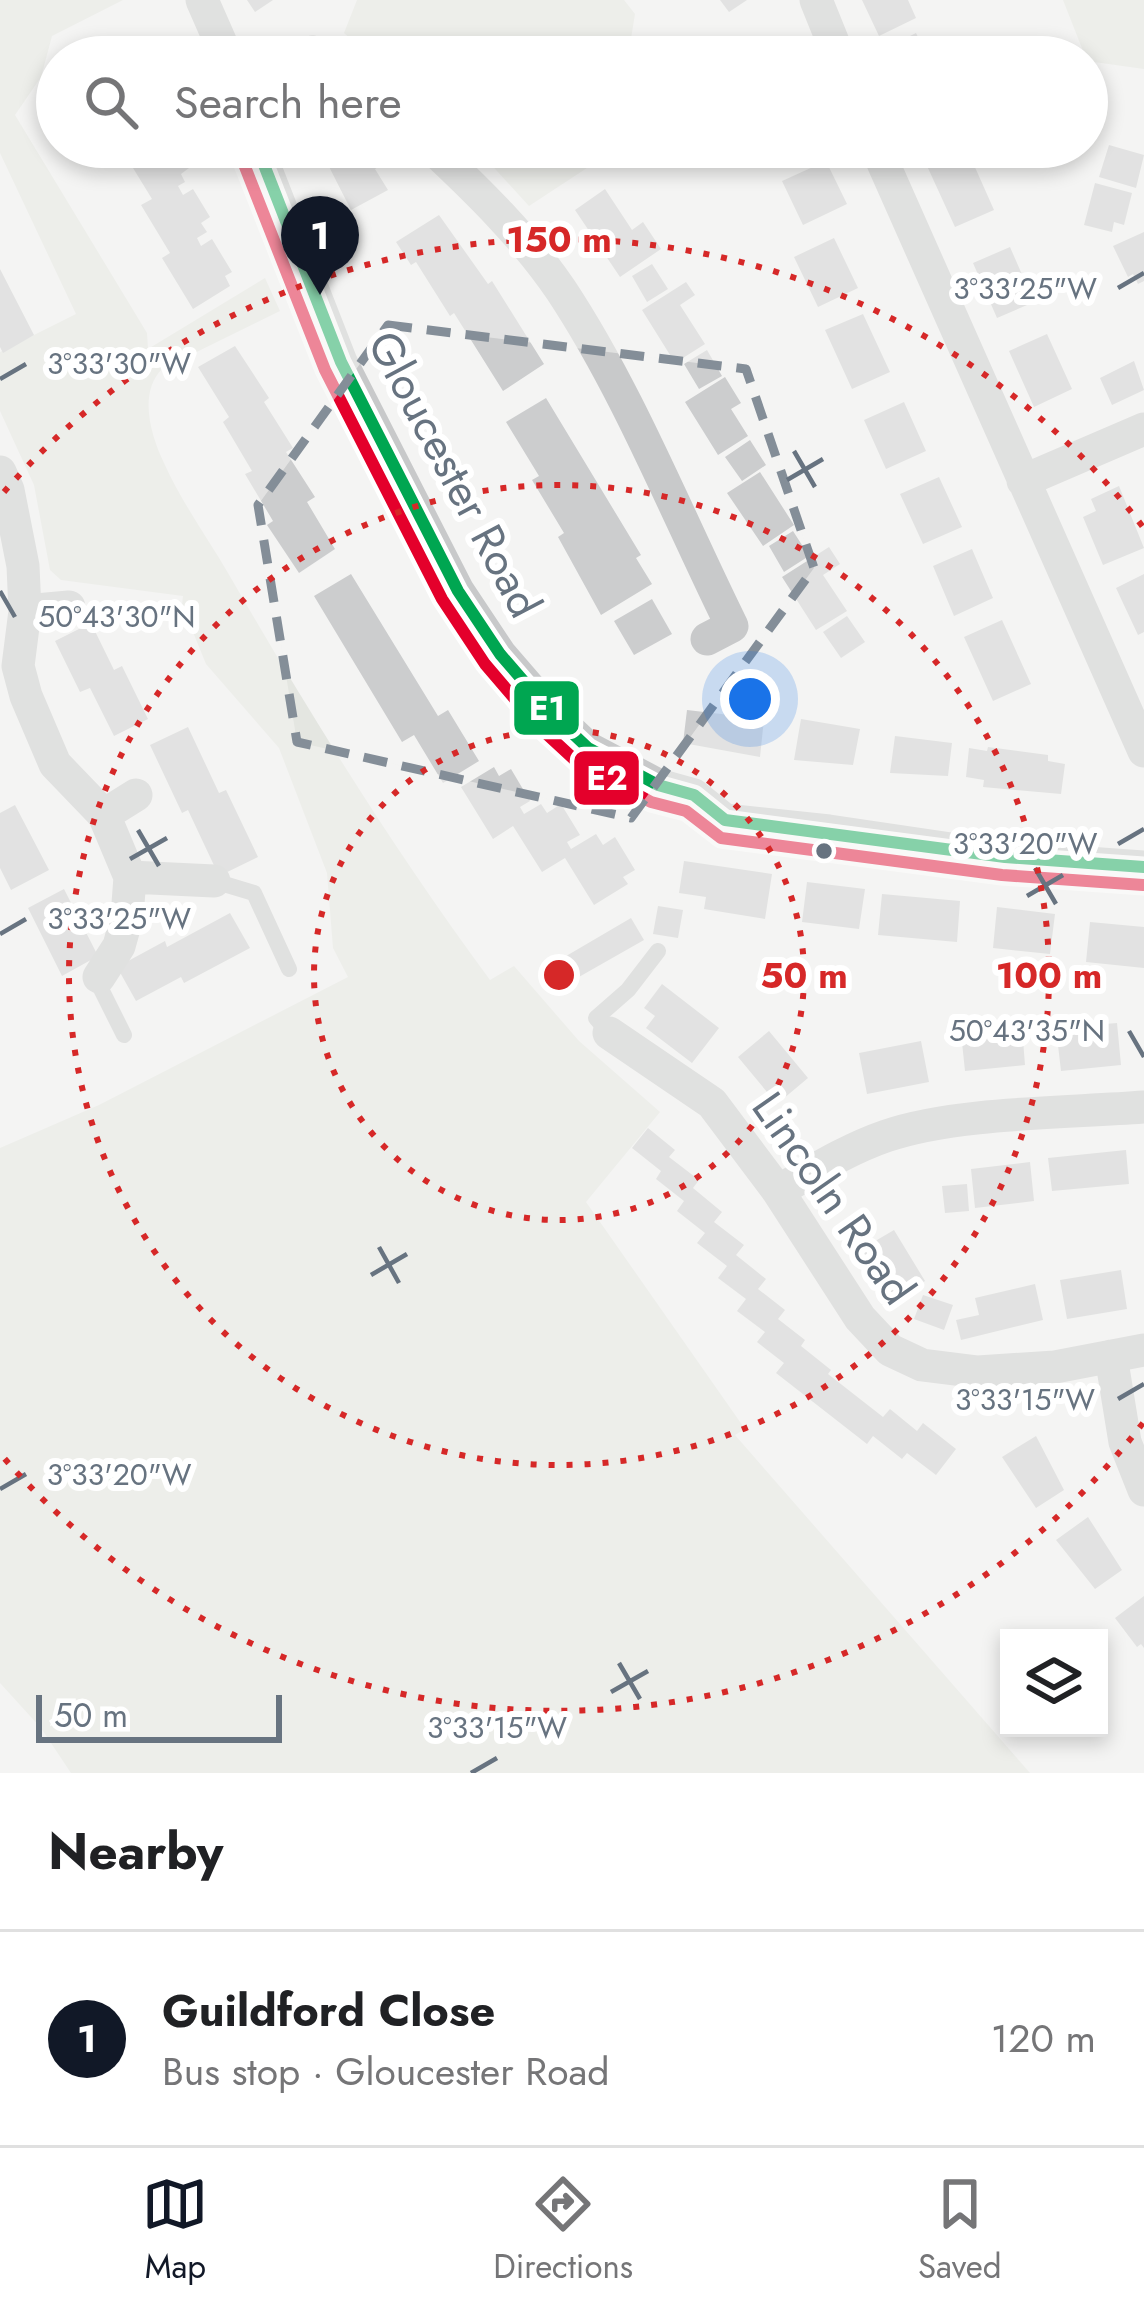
<!DOCTYPE html>
<html lang="en">
<head>
<meta charset="utf-8">
<style>
	body { margin:0; font-family:Jost,sans-serif; background:#f2f2f2; color:#202124 }
	.controls { position:absolute; right:36px; bottom:36px; display:grid; overflow:hidden; border-radius:0px; box-shadow:0 6px 18px #0003 }
	.controls button { width:108px; height:108px; display:grid; place-items:center; padding:0; border:0; border-bottom:3px solid #e0e0e0; background:#fff; color:#202124; font:60px sans-serif }
	.scale { position:absolute; left:36px; bottom:30px; width:246px; box-sizing:border-box; padding-left:12px; border:6px solid #677380; border-top:0; font-size:33px; line-height:42px; white-space:nowrap; color:#677380; -webkit-text-stroke:9px #fff; paint-order:stroke }
	.you { position:absolute; left:750px; top:699px; width:42px; height:42px; margin:-30px; border:9px solid #fff; border-radius:50%; background:#1a73e8; box-shadow:0 0 0 18px #1a73e833 }
	.badge { display:grid; place-items:center; width:78px; height:78px; border-radius:50%; background:#111827; color:#fff; font-size:39px; font-weight:700 }
	.pin { position:absolute; translate:-50% -99px; filter:drop-shadow(0 3px 6px #0008) }
	.pin::after { content:''; position:absolute; top:63px; width:42px; height:36px; background:inherit; clip-path:polygon(0 0,100% 0,50% 100%) }
	.list { margin:0; padding:0; list-style:none }
	h2 { display:flex; justify-content:space-between; align-items:center; height:156px; margin:0; padding:0 48px; font-size:51px }
	h2 small { font-size:39px; font-weight:400; color:#757577 }
	.list li { display:grid; grid-template-columns:78px 1fr auto; gap:36px; align-items:center; box-sizing:border-box; height:216px; padding:0 48px; border-top:3px solid #e0e0e0 }
	.list b { display:block; font-size:45px; white-space:nowrap }
	.list p { margin:0; font-size:39px; white-space:nowrap; color:#757577 }
	.list em { font-size:39px; font-style:normal; color:#757577 }
	.icon { flex:none; width:66px; height:66px; fill:none; stroke:currentColor; stroke-width:2; stroke-linecap:round; stroke-linejoin:round }
	.map { position:relative; flex:none; width:1144px; height:1773px; overflow:hidden }
	.search { position:absolute; background:#fff; box-shadow:0 6px 18px #0003; left:36px; right:36px; top:36px; height:132px; display:flex; align-items:center; gap:30px; box-sizing:border-box; padding:0 42px; border-radius:66px; color:#757577; font-size:45px }
	.sheet { height:372px; background:#fff }
	nav { display:flex; justify-content:space-around; align-items:center; box-sizing:border-box; height:168px; border-top:3px solid #e0e0e0; background:#fff; font-size:33px; color:#757577 }
	nav a { display:grid; justify-items:center; gap:6px }
	nav .on { color:#111827 }
	.map>svg:first-child { display:block }
	.green { fill:#e4e6e1 }
	.building { fill:#cccdce }
	.lines { fill:none; stroke-linecap:round; stroke-linejoin:round }
	.service { stroke:#c8c9ca; stroke-width:16 }
	.minor { stroke:#c8c9ca; stroke-width:33 }
	.bus-1-casing { stroke:#fff; stroke-width:21 }
	.bus-2-casing { stroke:#fff; stroke-width:21 }
	.bus-1 { stroke:#00a651; stroke-width:12 }
	.bus-2 { stroke:#e4002b; stroke-width:12 }
	.marked { fill:none; stroke:#848e98; stroke-width:9; stroke-dasharray:24 15; stroke-linejoin:round }
	.ticks { fill:none; stroke:#677380; stroke-width:4.5 }
	.ring { fill:none; stroke:#d62828; stroke-width:6; stroke-dasharray:6 12 }
	.bus-dot { fill:#677380; stroke:#fff; stroke-width:4.5 }
	.labels { text-anchor:middle; stroke-width:12; stroke-linejoin:round; paint-order:stroke }
	.street-label { font-size:45px; fill:#677380; stroke:#fff }
	.ticks-label { font-size:30px; text-anchor:middle; fill:#677380; stroke:#fff; stroke-width:12; stroke-linejoin:round; paint-order:stroke }
	.centre { fill:#d62828; stroke:#fff; stroke-width:6 }
	.ring-label { font-size:36px; text-anchor:middle; font-weight:bold; fill:#d62828; stroke:#fff; stroke-width:12; stroke-linejoin:round; paint-order:stroke }
	.line-badge { stroke:#fff; stroke-width:4.5 }
	.badge-label { font-size:33px; text-anchor:middle; font-weight:bold; fill:#fff }
</style>
</head>
<body>
<div class="map">
<svg width="1144" height="1773" viewBox="0 0 1144 1773">
	<rect width="100%" height="100%" fill="#f4f4f3"/>
	<path class="green" d="M0 0H123L52 36 41 77 15 115 147 333 148 349 265 278 280 311 162 369C138 393 151 436 164 463 181 501 207 537 228 573 309 713 394 850 490 980L514 966 579 1041 660 1112 586 1202 745 1429 735 1435 1030 1773H71L41 1728 0 1683V1148L99 1105 348 977 333 948 327 873 279 748 206 664 182 605 183 596 61 580 50 570 34 485 0 411V352L76 314 0 153Z
		M357 0H624L635 14 628 57H372L344 33Z
		M1063 0H1144V69L1087 61Z
		M475 147H619L529 206Z"/>
	<path class="building" d="M247 0H273L255 12Z
		M720 0H747L729 12Z
		M862 0H908L916 18 879 36Z
		M916 33 928 57H882L880 51Z
		M1109 145 1144 155 1136 188 1099 177Z
		M128 147H176L189 168 181 174 185 182 178 186 183 195 193 189 210 217 201 223 207 232 197 238 201 246 212 239 232 272 225 276 230 286 193 309 162 258 170 253 141 205 152 199 122 150Z
		M319 147H370L380 166 375 169 388 190 351 210Z
		M939 147H966L994 210 955 227 922 155Z
		M826 161 847 204 803 225 782 181Z
		M1095 183 1132 193 1124 225 1114 222 1112 232 1084 225Z
		M605 189 632 230 643 222 661 249 620 277 575 210Z
		M439 215 488 284 492 281 544 364 503 391 454 313 450 316 416 262 411 265 396 242Z
		M1144 232V281L1138 284 1133 274 1128 277 1113 246Z
		M834 238 858 288 818 307 794 257Z
		M1010 247 1034 302 997 318 973 263Z
		M652 264 668 289 647 302 632 276Z
		M0 269 34 335 3 353 0 347Z
		M686 282 695 295 680 305 705 344 675 363 642 310Z
		M863 314 890 372 852 389 825 330Z
		M1047 334 1072 389 1034 407 1009 351Z
		M235 346 269 398 264 402 293 448 286 452 315 497 307 502 335 549 299 573 267 525 273 521 245 474 252 471 223 422 229 417 198 367Z
		M707 350 722 376 699 389 684 364Z
		M1134 361 1144 390 1112 405 1100 378Z
		M725 377 741 403 731 409 748 436 718 455 685 402Z
		M546 398 641 555 636 558 652 584 601 615 558 537 564 533 532 480 539 476 506 422Z
		M904 402 926 451 886 469 864 420Z
		M750 440 766 465 742 481 725 457Z
		M760 472 794 525 763 546 727 493Z
		M939 477 962 527 923 544 900 494Z
		M1119 486 1144 548 1103 565 1083 517 1096 511 1091 499Z
		M793 531 809 556 784 572 769 546Z
		M829 547 840 564 823 575 847 611 816 630 782 577Z
		M972 549 993 598 954 616 933 566Z
		M351 574 438 716 448 710 479 761 443 783 414 735 402 742 314 596Z
		M1144 574V632L1138 635 1116 588Z
		M652 599 672 634 634 655 614 621Z
		M847 616 865 642 841 658 823 632Z
		M1002 620 1031 684 993 701 964 637Z
		M91 623 114 670 122 666 148 719 114 736 90 688 80 692 55 641Z
		M687 710 764 719 760 757 683 743Z
		M801 719 860 729 853 765 794 760Z
		M188 727 219 793 226 790 258 857 219 876 188 810 182 813 150 745Z
		M895 736 952 743 948 776 890 773Z
		M988 747 1048 755V761L1065 764 1061 794 983 787 984 780 966 777 969 748 987 751Z
		M494 767 499 776 511 769 530 801 520 807 524 814 541 804 547 813 561 804 580 835 567 842 571 849 596 834 603 845 615 837 635 870 623 877 628 884 594 905 565 858 542 872 513 826 493 839 461 787Z
		M15 805 49 870 11 890 0 868V813Z
		M684 861 772 874 765 919 704 909 706 897 679 893Z
		M807 882 865 889 859 929 802 922Z
		M64 889 98 956 62 976 28 908Z
		M882 894 960 901 957 942 878 935Z
		M658 906 683 910 678 938 653 934Z
		M997 907 1055 914 1050 954 993 948Z
		M230 913 250 948 184 983 181 977 136 1001 117 967 165 941 167 947Z
		M631 918 644 940 556 990 544 969Z
		M1090 922 1144 927V968L1086 962Z
		M662 984 719 1028 692 1063 646 1028 655 1016 644 1008Z
		M1117 1023 1121 1065 1061 1071 1056 1028Z
		M1022 1027 1025 1065 965 1071 961 1033Z
		M769 1031 808 1078 777 1104 738 1057Z
		M921 1041 929 1082 867 1094 859 1053Z
		M648 1128 675 1150 669 1157 699 1180 693 1188 722 1212 714 1222 744 1245 736 1255 766 1279 758 1289 785 1310 778 1319 805 1340 801 1346 831 1370 828 1374 883 1417 890 1409 917 1431 923 1423 956 1449 936 1475 907 1453 902 1459 873 1436 867 1444 776 1373 784 1363 757 1342 765 1332 737 1311 746 1299 718 1278 727 1266 697 1243 705 1233 677 1211 684 1201 656 1179 661 1171 632 1148Z
		M1126 1150 1129 1184 1052 1191 1048 1158Z
		M1030 1162 1034 1201 975 1208 971 1169Z
		M967 1184 969 1211 945 1213 942 1186Z
		M894 1230 925 1281 892 1302 860 1250Z
		M1121 1270 1127 1309 1067 1319 1060 1280Z
		M1035 1284 1043 1320 961 1340 956 1320 979 1315 975 1298Z
		M923 1295 953 1305 944 1330 914 1319Z
		M1036 1436 1064 1490 1036 1508 1002 1457Z
		M1088 1517 1122 1570 1095 1589 1056 1540Z
		M1144 1596V1648L1141 1644 1137 1647 1115 1618Z"/>
	<g class="lines">
		<path class="service" d="M214 881 254 893 289 969
			M99 977V985L124 1035
			M609 1033 596 1018 628 990 658 951"/>
		<path class="minor" d="M202 0 227 57
			M816 0 839 57
			M289 57 313 52 330 57
			M257 147 341 362 458 591 500 654 551 713 588 748 658 785 694 795 725 820 829 831 1005 857 1144 867
			M431 147C478 191 525 237 561 290 628 391 678 517 732 626L707 639
			M876 147 1144 751
			M0 472 8 490 23 566 25 611 18 666 26 696 55 764 104 815 130 877 127 917 119 946 99 977
			M1023 481 1144 429
			M25 611 69 607
			M104 815 136 795
			M130 877 214 881
			M609 1033 712 1103 778 1191 860 1318 890 1350 922 1365 978 1372 1055 1367 1144 1350
			M778 1191C813 1171 848 1149 886 1136 955 1112 1068 1113 1144 1107
			M1111 1356 1125 1442 1144 1490"/>
		<g class="bus-1-casing">
			<path id="bus-1" d="M257 147 341 362 458 591 500 654 551 713 588 748 658 785 694 795 725 820 1005 857 1144 867"/>
		</g>
		<g class="bus-2-casing">
			<path id="bus-2" d="M240 154 325 370 442 599 485 664 537 725 577 762 651 802 686 811 721 838 1002 875 1143 885"/>
		</g>
		<use href="#bus-1" class="bus-1"/>
		<use href="#bus-2" class="bus-2"/>
	</g>
	<path d="M0 0H1144V1773H0ZM388 325 746 369 814 568 631 818 297 742 258 505Z" fill="#f4f4f3" fill-opacity=".55" fill-rule="evenodd"/>
	<path class="marked" d="M388 325 746 369 814 568 631 818 297 742 258 505Z"/>
	<path class="ticks" d="M1118 288 1144 273M0 379 26 364M794 451 815 487M787 480 823 459M0 591 15 617M138 830 159 866M1118 844 1144 829M130 859 167 838M1035 868 1056 904M1027 896 1063 875M0 934 26 919M1129 1031 1144 1057M379 1247 399 1283M371 1275 407 1254M1118 1399 1144 1384M0 1489 26 1474M619 1663 640 1699M611 1692 648 1671M471 1773 497 1758"/>
	<g class="ring">
		<circle cx="559" cy="975" r="245"/>
		<circle cx="559" cy="975" r="490"/>
		<path d="M1143 1423A736 736 0 0 1 4 1458M4 492A736 736 0 0 1 1143 527"/>
	</g>
	<circle class="bus-dot" cx="824" cy="851" r="10"/>
	<g class="labels">
		<g class="street-label">
			<text transform="translate(455 474) rotate(62)" y="16">Gloucester Road</text>
			<text transform="translate(834 1198) rotate(55)" y="16">Lincoln Road</text>
		</g>
	</g>
	<g class="ticks-label">
		<text x="1025" y="299">3°33'25"W</text>
		<text x="119" y="374">3°33'30"W</text>
		<text x="117" y="627">50°43'30"N</text>
		<text x="1025" y="854">3°33'20"W</text>
		<text x="119" y="929">3°33'25"W</text>
		<text x="1027" y="1041">50°43'35"N</text>
		<text x="1025" y="1410">3°33'15"W</text>
		<text x="119" y="1485">3°33'20"W</text>
		<text x="497" y="1738">3°33'15"W</text>
	</g>
	<circle cx="559" cy="975" r="18" class="centre"/>
	<g class="ring-label">
		<text x="559" y="252">150 m</text>
		<text x="804" y="988">50 m</text>
		<text x="1049" y="988">100 m</text>
	</g>
	<g class="line-badge">
		<rect x="512" y="679" width="69" height="58" rx="12" fill="#00a651"/>
		<rect x="572" y="749" width="69" height="58" rx="12" fill="#e4002b"/>
	</g>
	<g class="badge-label">
		<text x="547" y="720">E1</text>
		<text x="607" y="790">E2</text>
	</g>
</svg>
<div class="controls">
<button><svg class="icon" aria-label="layers" viewBox="0 0 24 24"><path d="M12 4l9 5-9 5-9-5zM3 14l9 5 9-5"/></svg></button>
</div>
<div class="scale">50 m</div>
<div class="you"></div>
<div class="pin badge" style="left:320px;top:295px">1</div>
<div class="search"><svg class="icon" aria-label="search" viewBox="0 0 24 24"><circle cx="10" cy="10" r="6"/><path d="M15 15l6 6"/></svg>Search here</div>
</div>
<section class="sheet">
<h2>Nearby<small></small></h2>
<ul class="list">
<li><span class="badge">1</span><div><b>Guildford Close</b><p>Bus stop · Gloucester Road</p></div><em>120 m</em></li>
</ul>
</section>
<nav>
<a class="on"><svg class="icon" aria-label="map" viewBox="0 0 24 24"><path d="M3 6l6-2 6 2 6-2v14l-6 2-6-2-6 2zM9 4v14M15 6v14"/></svg>Map</a>
<a><svg class="icon" aria-label="directions" viewBox="0 0 24 24"><path d="M12 3l9 9-9 9-9-9zM9 14v-3h6M13 9l2 2-2 2"/></svg>Directions</a>
<a><svg class="icon" aria-label="saved" viewBox="0 0 24 24"><path d="M7 4h10v16l-5-4-5 4z"/></svg>Saved</a>
</nav>
</body>
</html>
